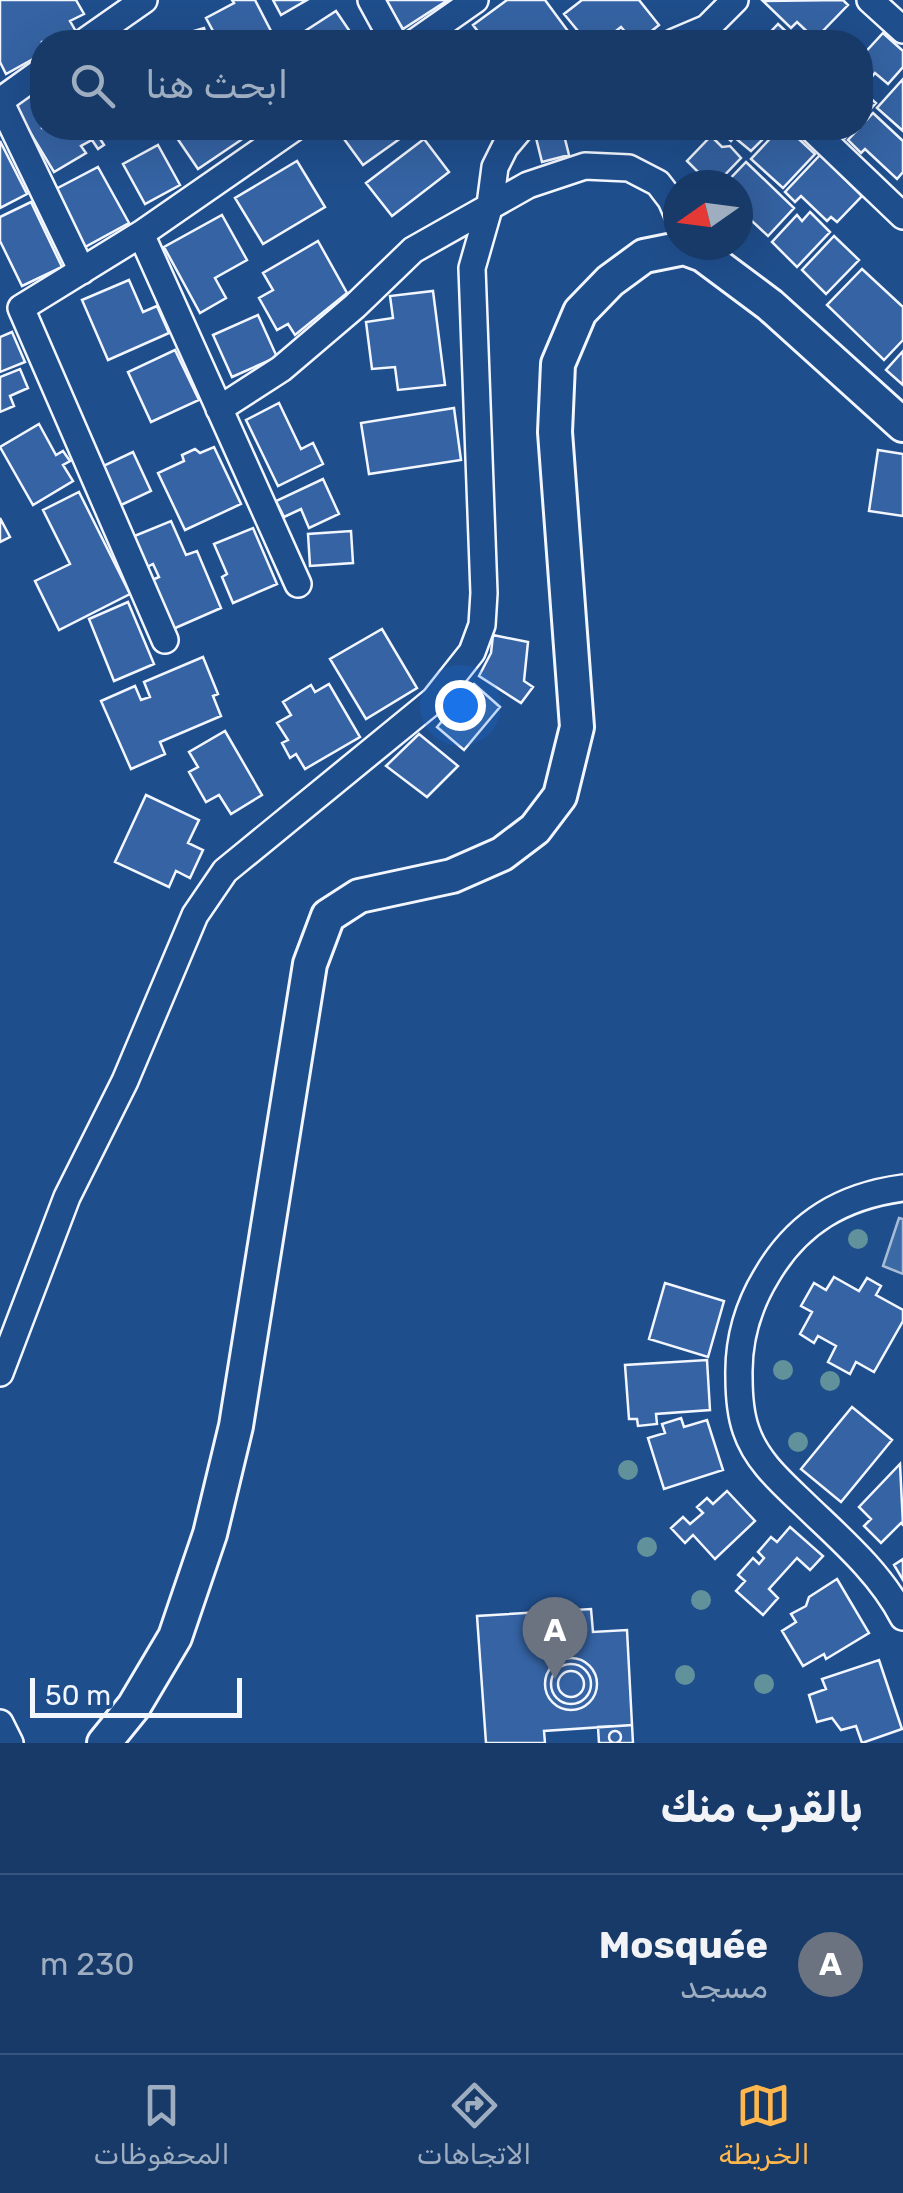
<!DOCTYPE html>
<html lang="ar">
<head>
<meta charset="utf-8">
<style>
	body { margin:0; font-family:Rubik,"Noto Naskh Arabic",sans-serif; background:#20416f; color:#f1f3f6; direction:rtl }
	.compass { position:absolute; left:663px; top:170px; width:90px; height:90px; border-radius:50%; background:#173a69; box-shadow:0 10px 40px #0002; rotate:256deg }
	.scale { position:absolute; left:30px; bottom:25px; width:212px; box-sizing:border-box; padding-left:10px; border:5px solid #f2f6ff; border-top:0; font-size:28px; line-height:35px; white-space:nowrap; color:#f2f6ff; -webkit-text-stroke:8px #1f4e8c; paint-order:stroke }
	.you { position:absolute; left:460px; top:705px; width:35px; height:35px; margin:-25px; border:8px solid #fff; border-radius:50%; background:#1a73e8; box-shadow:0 0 0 15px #1a73e833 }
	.badge { display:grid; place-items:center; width:65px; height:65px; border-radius:50%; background:#ffb74d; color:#fff; font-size:32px; font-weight:700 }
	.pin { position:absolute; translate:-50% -82px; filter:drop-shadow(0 2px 5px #0008) }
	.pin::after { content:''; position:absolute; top:52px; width:35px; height:30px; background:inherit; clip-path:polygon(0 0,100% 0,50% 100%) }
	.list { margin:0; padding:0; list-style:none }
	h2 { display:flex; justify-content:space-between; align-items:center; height:130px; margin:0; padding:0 40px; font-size:42px }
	h2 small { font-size:32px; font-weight:400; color:#9eadc0 }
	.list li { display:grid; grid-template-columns:65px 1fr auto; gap:30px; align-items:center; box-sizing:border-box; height:180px; padding:0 40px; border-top:2px solid #36547d }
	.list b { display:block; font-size:38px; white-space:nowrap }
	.list p { margin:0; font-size:32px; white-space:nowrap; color:#9eadc0 }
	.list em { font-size:32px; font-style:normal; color:#9eadc0 }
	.icon { flex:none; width:55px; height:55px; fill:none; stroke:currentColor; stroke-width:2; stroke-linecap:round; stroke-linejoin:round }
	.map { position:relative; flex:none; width:903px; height:1743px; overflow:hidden; direction:ltr }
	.search { position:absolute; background:#173a69; box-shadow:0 10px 40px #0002; left:30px; right:30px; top:30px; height:110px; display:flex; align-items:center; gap:25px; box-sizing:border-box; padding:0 35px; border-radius:40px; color:#9eadc0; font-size:38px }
	.sheet { height:310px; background:#173a69 }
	nav { display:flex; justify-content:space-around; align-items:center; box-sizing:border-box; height:140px; border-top:2px solid #36547d; background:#173a69; font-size:28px; color:#9eadc0 }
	nav a { display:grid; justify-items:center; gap:5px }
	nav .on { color:#ffb74d }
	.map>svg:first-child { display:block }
	.water { fill:#3b69a3; stroke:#a8bbd7; stroke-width:2.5 }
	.building { fill:#3563a3; stroke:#f2f6ff; stroke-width:2.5 }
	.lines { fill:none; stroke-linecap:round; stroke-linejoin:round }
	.minor-casing { stroke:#f2f6ff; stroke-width:30 }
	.tertiary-casing { stroke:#f2f6ff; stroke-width:38 }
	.minor { stroke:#1f4e8c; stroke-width:25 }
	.tertiary { stroke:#1f4e8c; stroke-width:32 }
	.tree { fill:#61919a }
</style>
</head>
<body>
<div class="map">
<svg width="903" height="1743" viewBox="0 0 903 1743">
	<rect width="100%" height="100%" fill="#1f4e8c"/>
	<path class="water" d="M899 1218 903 1219V1274L883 1266Z"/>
	<path class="building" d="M0 0H76L84 14 70 21 78 35 64 42H42V54L6 74 0 62Z
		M232 0H255L272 33 254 42H219L206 18 234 3Z
		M273 0H307L281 15Z
		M385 0H448L403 29Z
		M507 0H545L576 42H486L473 25Z
		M582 0H639L659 25 638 42H634L621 27 602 42H587L564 14Z
		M843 0 848 5 815 39 797 22 791 28 763 1Z
		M336 11 357 42H288Z
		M778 24 793 38 798 32 809 42H761Z
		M204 28 208 42H164L163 40Z
		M883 33 903 51V67L888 84 875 73 865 85 860 81V58Z
		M903 79V131L877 108Z
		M42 86V128H93L104 145 98 149 92 140 81 146 86 153 54 172 13 104Z
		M860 89 876 103 860 120Z
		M873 113 903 141V172L897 179 865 149 861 153 848 140Z
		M192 128H233L241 140 198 169 177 138Z
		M336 128H415L363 165Z
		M716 128H774L751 151 734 137 731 141Z
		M780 128H787L815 154 783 188 751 159Z
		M833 128H854L845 138Z
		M563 131 569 155 542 162 536 138Z
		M711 136 722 147 730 146 741 158 715 185H711L687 161Z
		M424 139 449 172 392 216 366 183Z
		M0 141 27 194 0 208Z
		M158 145 180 185 145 204 123 164Z
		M820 155 862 196 837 222 831 217 827 221 801 196 795 202 785 192Z
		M297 161 325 207 263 244 235 198Z
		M746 162 794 208 768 236 738 208V185H724Z
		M98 167 129 223 85 247 54 190Z
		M31 202 62 267 22 286 0 241V217Z
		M810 212 830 232 797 267 772 242 797 215 802 221Z
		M222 215 247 260 215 278 226 298 200 313 164 247Z
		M834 236 859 260 826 294 802 270Z
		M318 241 347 293 295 335 288 324 277 330 259 298 273 290 263 273Z
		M862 269 903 307V340L884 360 827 305Z
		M129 280 143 312 157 306 169 333 108 360 82 300Z
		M433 291 445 385 398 390 395 367 372 369 366 322 393 318 390 296Z
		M258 315 277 357 232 377 213 335Z
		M12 332 25 362 0 372V337Z
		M175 350 199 400 151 422 128 372Z
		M903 351V385L886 370Z
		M20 369 28 388 10 396 14 406 0 412V377Z
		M279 403 301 449 313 443 323 464 278 486 246 420Z
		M454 408 461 460 369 474 361 423Z
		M39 424 56 455 63 451 70 461 63 465 73 481 33 505 0 447Z
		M214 447 241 504 185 530 158 473 184 461 182 455 195 449 200 453Z
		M878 450 903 454V516L869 511Z
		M133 452 151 491 119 506 101 467Z
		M323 479 339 514 309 528 301 509 284 517 276 501Z
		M79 492 130 594 59 630 35 581 70 564 43 510Z
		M0 518 10 537 0 542Z
		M171 521 186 555 197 551 221 608 173 629 152 580 159 577 153 564 145 568 132 537Z
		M253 528 277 584 233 603 222 577 227 574 214 544Z
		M351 531 353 563 310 566 308 534Z
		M128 602 154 664 114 681 89 619Z
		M382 629 417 688 366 719 330 659Z
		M493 635 528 642 524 681 533 687 521 703 479 676 491 653Z
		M203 657 218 694 213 696 221 716 160 742 165 754 131 769 101 701 135 686 141 700 150 697 144 682Z
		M329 684 360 737 305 769 296 754 290 758 282 743 288 740 277 723 291 715 283 702 311 685 315 692Z
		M474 684 500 707 464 750 437 727Z
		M225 731 262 795 231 814 219 795 206 802 189 772 198 767 189 752Z
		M419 734 458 766 427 797 386 766Z
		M146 795 199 820 188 843 203 850 190 878 176 871 169 887 115 862Z
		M834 1277 859 1291 867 1278 881 1286 876 1295 903 1310V1321L874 1372 856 1362 850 1374 828 1362 836 1346 818 1336 814 1343 800 1334 812 1312 801 1306 814 1283 826 1290Z
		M665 1283 724 1301 708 1357 649 1339Z
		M707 1360 710 1410 656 1414 657 1424 638 1426 637 1419H629L625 1365Z
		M852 1407 892 1440 841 1502 801 1469Z
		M681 1418 684 1427 707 1420 723 1470 664 1489 648 1438 665 1433 662 1424Z
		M900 1464 903 1525 901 1523 881 1543 864 1526 871 1519 859 1507Z
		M727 1491 755 1521 715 1559 693 1535 685 1543 671 1528 683 1517 690 1524 703 1513 697 1507 707 1498 713 1504Z
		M790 1527 823 1556 810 1570 797 1558 769 1589 778 1598 763 1615 736 1591 745 1581 738 1575 753 1558 759 1564 764 1558 758 1552 771 1537 777 1542Z
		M903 1559V1580L894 1565Z
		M837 1579 869 1633 826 1659 824 1654 803 1666 782 1631 796 1622 791 1614 806 1606 809 1597Z
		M591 1609 593 1632 627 1630 632 1725 544 1731 545 1743H486L477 1616Z
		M545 1684a26 26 0 1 1 52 0a26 26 0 1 1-52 0Z
		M879 1660 902 1729 862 1743 856 1726 841 1730 832 1718 817 1722 809 1695 826 1689 822 1679Z
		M551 1684a20 20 0 1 1 40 0a20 20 0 1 1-40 0Z
		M558 1684a13 13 0 1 1 26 0a13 13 0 1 1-26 0Z
		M632 1725 633 1743H599L598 1727Z
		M609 1737a6 6 0 1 1 12 0a6 6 0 1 1-12 0Z"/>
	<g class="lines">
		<g class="minor-casing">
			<path id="minor" d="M371 0 394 42
				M870 0 903 30
				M84 42 144 0
				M415 42 475 0
				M674 42 707 28 735 0
				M0 101 82 271
				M0 101 42 71
				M811 128 903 216
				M141 234 298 584
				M219 409 281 369 355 306 413 250 528 185 585 166 629 168 658 183 671 200 678 216
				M165 640 21 308 141 234 294 128
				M903 1188C843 1196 798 1222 767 1275 748 1306 738 1341 739 1377 739 1394 740 1413 746 1430 756 1460 780 1481 802 1502 838 1537 879 1571 903 1617
				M0 1373 67 1197 125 1081 195 915 225 871 434 700 472 652 482 625 484 593 472 268 490 205 495 167 505 147 521 128
				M0 1723 10 1743"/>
		</g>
		<g class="tertiary-casing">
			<path id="tertiary" d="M104 1743 134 1706 175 1637 210 1534 236 1426 310 964 328 916 359 896 452 876 502 854 535 829 560 796 577 727 555 432 558 364 580 312 610 281 644 256 684 248 703 255 770 305 903 425"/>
		</g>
		<use href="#minor" class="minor"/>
		<use href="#tertiary" class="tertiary"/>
	</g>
	<g class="tree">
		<circle cx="858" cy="1239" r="10"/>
		<circle cx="783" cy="1370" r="10"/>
		<circle cx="830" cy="1381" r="10"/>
		<circle cx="798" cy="1442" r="10"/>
		<circle cx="628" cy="1470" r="10"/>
		<circle cx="647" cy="1547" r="10"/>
		<circle cx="701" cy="1600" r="10"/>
		<circle cx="685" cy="1675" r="10"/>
		<circle cx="764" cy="1684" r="10"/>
	</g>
</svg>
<svg class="compass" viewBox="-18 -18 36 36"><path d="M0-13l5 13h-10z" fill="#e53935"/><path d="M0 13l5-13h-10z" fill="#9eadc0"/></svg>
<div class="scale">50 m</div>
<div class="you"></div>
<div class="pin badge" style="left:555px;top:1679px;background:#6b7280">A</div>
<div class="search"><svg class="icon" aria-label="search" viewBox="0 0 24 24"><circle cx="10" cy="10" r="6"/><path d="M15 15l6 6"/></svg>ابحث هنا</div>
</div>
<section class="sheet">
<h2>بالقرب منك<small></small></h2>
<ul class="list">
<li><span class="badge" style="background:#6b7280">A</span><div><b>Mosquée</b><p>مسجد</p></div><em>230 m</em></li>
</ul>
</section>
<nav>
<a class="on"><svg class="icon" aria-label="map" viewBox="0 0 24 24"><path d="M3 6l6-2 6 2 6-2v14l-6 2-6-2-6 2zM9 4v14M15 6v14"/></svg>الخريطة</a>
<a><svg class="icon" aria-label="directions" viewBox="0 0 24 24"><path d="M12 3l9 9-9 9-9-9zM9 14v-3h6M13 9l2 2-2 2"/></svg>الاتجاهات</a>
<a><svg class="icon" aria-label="saved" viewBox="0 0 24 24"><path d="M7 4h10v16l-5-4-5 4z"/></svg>المحفوظات</a>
</nav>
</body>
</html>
